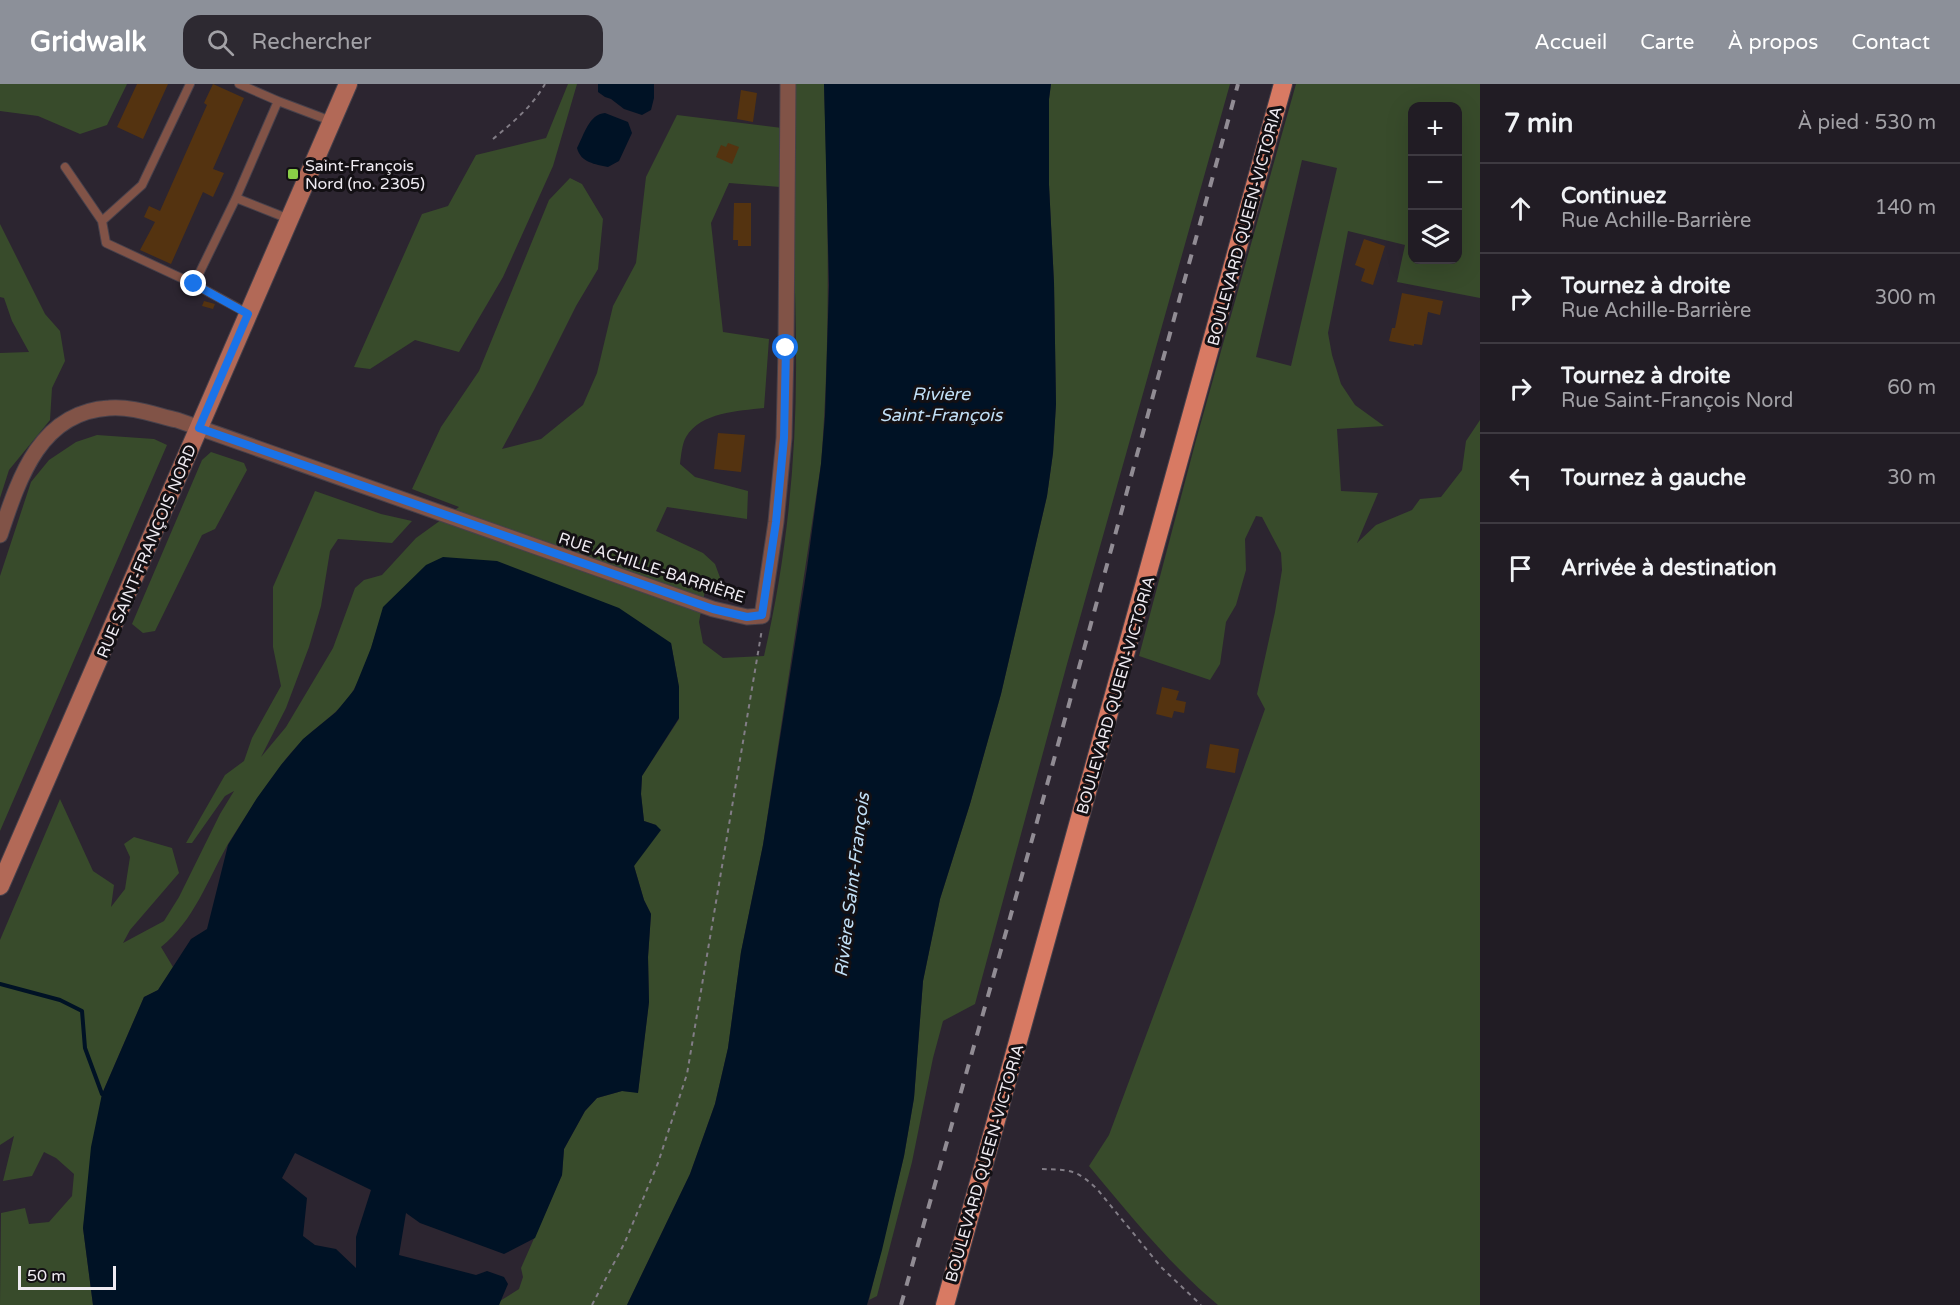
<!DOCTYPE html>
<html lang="fr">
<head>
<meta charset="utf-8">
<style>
	body { margin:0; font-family:"Varela Round",sans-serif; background:#2d2931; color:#f1f3f6 }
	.controls { position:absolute; right:18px; top:18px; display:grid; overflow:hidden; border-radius:12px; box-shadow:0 6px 24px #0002 }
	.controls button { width:54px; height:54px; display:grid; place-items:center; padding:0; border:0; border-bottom:2px solid #3e3a41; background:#211c24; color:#f1f3f6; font:30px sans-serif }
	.scale { position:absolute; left:18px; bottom:15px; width:98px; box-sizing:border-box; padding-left:6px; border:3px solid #efebf2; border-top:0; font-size:16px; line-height:21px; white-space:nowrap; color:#efebf2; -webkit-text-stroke:4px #131014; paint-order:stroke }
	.stop { position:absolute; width:18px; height:18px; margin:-14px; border:4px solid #1a73e8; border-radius:50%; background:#fff }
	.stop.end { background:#1a73e8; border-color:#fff; box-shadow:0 2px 6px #0008 }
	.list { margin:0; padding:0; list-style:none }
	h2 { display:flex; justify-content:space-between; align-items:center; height:78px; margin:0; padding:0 24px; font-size:26px }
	h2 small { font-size:20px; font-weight:400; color:#a2a1a6 }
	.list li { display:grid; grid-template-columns:39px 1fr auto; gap:18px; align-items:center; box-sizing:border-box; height:90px; padding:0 24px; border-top:2px solid #3e3a41 }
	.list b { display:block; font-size:22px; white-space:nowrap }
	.list p { margin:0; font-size:20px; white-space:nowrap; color:#a2a1a6 }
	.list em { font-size:20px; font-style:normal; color:#a2a1a6 }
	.icon { flex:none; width:33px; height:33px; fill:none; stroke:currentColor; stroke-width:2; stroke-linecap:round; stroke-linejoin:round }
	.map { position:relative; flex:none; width:1480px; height:1221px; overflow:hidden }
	header { display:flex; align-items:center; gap:36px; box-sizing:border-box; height:84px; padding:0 30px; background:#8c9099; color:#fff }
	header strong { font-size:28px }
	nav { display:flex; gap:33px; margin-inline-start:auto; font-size:21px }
	.search { width:420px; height:54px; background:#2d2931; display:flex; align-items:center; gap:15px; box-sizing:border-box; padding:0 21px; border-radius:18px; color:#a2a1a6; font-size:22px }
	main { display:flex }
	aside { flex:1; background:#211c24 }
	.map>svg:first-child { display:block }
	.green { fill:#384b2b; fill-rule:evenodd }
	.water { fill:#001225; fill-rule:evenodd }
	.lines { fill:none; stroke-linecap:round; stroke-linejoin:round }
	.stream { stroke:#001225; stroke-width:4 }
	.building { fill:#543310 }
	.lane-casing { stroke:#47414b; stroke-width:10 }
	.street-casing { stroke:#47414b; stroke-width:17 }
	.secondary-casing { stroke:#47414b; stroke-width:20 }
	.primary-casing { stroke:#47414b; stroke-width:20 }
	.path { stroke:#827d86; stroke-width:2; stroke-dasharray:4.5 4.5; stroke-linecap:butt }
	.lane { stroke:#815347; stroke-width:8 }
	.street { stroke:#815347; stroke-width:15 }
	.secondary { stroke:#b26957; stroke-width:18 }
	.primary { stroke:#d87a63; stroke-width:18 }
	.rail { stroke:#918c94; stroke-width:4; stroke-dasharray:10 10; stroke-linecap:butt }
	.route { stroke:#1a73e8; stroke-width:8 }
	.poi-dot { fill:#8ace47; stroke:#131014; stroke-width:2 }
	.labels { text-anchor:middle; stroke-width:6; stroke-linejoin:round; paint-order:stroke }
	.poi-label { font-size:16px; fill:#efebf2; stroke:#131014; text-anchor:start }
	.street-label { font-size:16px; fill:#efebf2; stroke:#131014 }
	.water-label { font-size:18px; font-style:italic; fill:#c1dff6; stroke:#131014 }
</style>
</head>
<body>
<header>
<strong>Gridwalk</strong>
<div class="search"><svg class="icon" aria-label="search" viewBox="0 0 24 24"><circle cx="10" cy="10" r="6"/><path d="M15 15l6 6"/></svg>Rechercher</div>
<nav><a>Accueil</a><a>Carte</a><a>À propos</a><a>Contact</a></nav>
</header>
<main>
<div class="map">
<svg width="1480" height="1221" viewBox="0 0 1480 1221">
	<rect width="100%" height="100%" fill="#2c2530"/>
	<path class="green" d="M0 0H127L107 41 80 50 38 32 0 27Z
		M568 0H577L553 82 503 193 459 268 415 256 370 285 354 283 422 130 448 122 476 71 546 54Z
		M794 0H824C828 127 831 254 821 380L763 761 741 868 728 964 715 1020 690 1090 627 1221H499L500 1217 519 1205 523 1193 521 1184 562 1091 564 1065 585 1027 597 1014 622 1007 638 1008 649 918 648 873 651 830 644 816 634 782 656 741 644 737 641 710 642 692 679 635V603L671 559 384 523C375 550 368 580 354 605 342 627 320 639 303 656 294 665 286 674 279 684 261 708 244 734 228 760 208 795 194 837 161 863L173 883 158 906 144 913 102 1010 83 1144 93 1221H0L1 1129 25 1124 29 1140 49 1138 72 1112 74 1090 56 1074 44 1068 32 1092 3 1097 14 1052 0 1061V856L60 715 93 787 114 801 111 823 125 805 130 773 124 760 134 753 172 764 179 789 130 846 123 859 164 837 179 813 220 730 234 707 225 712 192 759H186L225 691 244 677 252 654 281 602 273 563V503L315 407 381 430 412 437 392 459 338 455 330 467 321 522 309 563 286 624 261 673 286 643 333 564 355 504 364 496 382 491 416 454 459 423 412 405 441 343 479 287 549 116 570 94 582 100 603 135 598 185 576 222 534 306 502 365 541 355 583 321 597 289 613 222 636 179 646 93 677 31 790 45ZM729 99 792 104C793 159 796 214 796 269 797 370 787 473 764 572L723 574 703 559 699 538 706 501 725 507 715 480 703 469 656 447 667 423 747 435 748 407 695 393 680 380C681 372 682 360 686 353 701 328 738 327 764 324L769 255 723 248 711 139Z
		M1051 0H1230L1067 580 975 920 943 937 933 974 912 1078 877 1212 869 1216 904 1072 914 1014 923 897 940 815 970 720 1001 610 1047 412 1053 369 1056 320 1054 199 1049 101V15Z
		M1296 0H1480V214L1397 198 1405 161 1348 147 1328 249 1332 271 1341 300 1355 321 1384 342 1337 345 1341 407 1378 409 1357 459 1376 441 1412 426 1420 415 1441 413 1462 386 1466 357 1480 336V1221H1218C1169 1180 1130 1131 1089 1082L1109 1051 1195 820 1265 625 1257 610 1275 528 1282 486 1281 469 1262 433 1256 432 1245 455 1246 486 1236 521 1226 538 1220 580 1210 596 1139 572 1196 356ZM1458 22V176H1412V22ZM1302 76 1337 84 1291 282 1256 273Z
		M0 140 45 230 60 247 65 277 52 304 50 336 9 386 0 414V269L29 268 12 237 4 214 0 213Z
		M97 351 154 355 167 361 0 747V492L31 398 49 376 76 358Z
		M211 368 244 379 247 386 215 445 202 451 155 547 143 549 132 540 202 376Z"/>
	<path class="water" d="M598 0H654V14L651 26 642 31 624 25 611 15 605 13 598 8Z
		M824 0H1051L1049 15V101L1054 199 1056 320 1053 369 1047 412 1001 610 970 720 940 815 923 897 914 1014 904 1072 882 1166 867 1221H627L690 1090 715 1020 728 964 741 868 763 761 807 484 821 380 825 332 829 201Z
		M605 29 628 38 632 49 619 77 608 83C595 80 581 79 577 64 584 51 589 30 605 29Z
		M443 473 497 477 619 524 671 559 679 603V634L642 692 641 710 644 737 656 741 661 746 634 782 644 816 651 830 648 873 649 918 638 1009 622 1007 597 1014 585 1027 564 1065 562 1091 535 1154 504 1170 420 1139 406 1129 399 1171 476 1191 487 1187 504 1193 508 1200 499 1221H93L83 1144 91 1063 102 1010 144 913 158 906 191 855 207 845 228 761 257 714 281 681 303 655 336 628 354 606 371 564 383 523 426 481ZM295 1069 371 1106 356 1153V1184L336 1165 315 1161 303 1152 307 1114 282 1094Z"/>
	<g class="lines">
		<path class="stream" d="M0 900 60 916 82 927 85 964 102 1010"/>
	</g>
	<path class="building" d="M137 0H168L143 55 117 43Z
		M213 0 244 14 213 85 224 89 213 113 203 108 171 180 140 166 155 138 144 133 149 122 160 127 207 21 204 19Z
		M741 6 757 9 753 38 737 35Z
		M728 59 739 63 732 80 716 73 721 61 726 63Z
		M734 119H751V162H738V156H733Z
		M1364 155 1385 162 1373 201 1361 197 1365 185 1355 181Z
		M1402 209 1443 217 1440 231 1428 228 1422 261 1414 260V262L1389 257 1392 244H1395Z
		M204 217 215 220 213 225 202 222Z
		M718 349 745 351 741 388 714 385Z
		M1162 603 1179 607 1176 616 1186 618 1184 629 1174 627 1172 634 1156 630Z
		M1210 660 1239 665 1235 689 1206 684Z"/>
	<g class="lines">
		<g class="lane-casing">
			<path id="lane" d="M190 0 142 101 102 137 106 159 194 200
				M239 0 278 17
				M65 83 102 137
				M236 114 289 135
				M247 229 194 200 236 114 278 17 331 37"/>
		</g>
		<g class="street-casing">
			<path id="street" d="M0 451C19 394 40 328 109 324 132 322 155 331 177 336L713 525 747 533 762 532 776 438 784 354 786 264 788 0"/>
		</g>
		<g class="secondary-casing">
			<path id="secondary" d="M0 802 348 0"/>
		</g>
		<g class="primary-casing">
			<path id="primary" d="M945 1221 1283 0"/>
		</g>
		<path class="path" d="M493 55C512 39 532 23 545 0
			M1042 1085C1070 1086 1076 1085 1097 1105L1161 1183 1201 1221
			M592 1221 625 1158 658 1079 687 990 762 545"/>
		<use href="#lane" class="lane"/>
		<use href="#street" class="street"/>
		<use href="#secondary" class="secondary"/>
		<use href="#primary" class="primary"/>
		<path class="rail" d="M901 1221 1035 745 1238 0"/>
	</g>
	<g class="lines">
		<path class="route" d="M194 200 248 230 199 344 713 525 747 533 762 531 776 438 784 354 786 264"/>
	</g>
	<rect class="poi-dot" x="287" y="84" width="12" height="12" rx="3"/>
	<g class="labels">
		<g class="poi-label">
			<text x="305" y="87">Saint-François<tspan x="305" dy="18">Nord (no. 2305)</tspan></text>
		</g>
		<g class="street-label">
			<text transform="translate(1244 142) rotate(-75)" y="6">BOULEVARD QUEEN-VICTORIA</text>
			<text transform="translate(146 467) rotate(-67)" y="6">RUE SAINT-FRANÇOIS NORD</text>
			<text transform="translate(652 483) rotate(18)" y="6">RUE ACHILLE-BARRIÈRE</text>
			<text transform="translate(1115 611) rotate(-74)" y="6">BOULEVARD QUEEN-VICTORIA</text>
			<text transform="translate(984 1079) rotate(-74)" y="6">BOULEVARD QUEEN-VICTORIA</text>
		</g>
		<g class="water-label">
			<text x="941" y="316">Rivière<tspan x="941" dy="21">Saint-François</tspan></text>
			<text transform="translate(852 801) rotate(-83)" y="6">Rivière Saint-François</text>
		</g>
	</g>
</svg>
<div class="controls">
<button>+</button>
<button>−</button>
<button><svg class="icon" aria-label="layers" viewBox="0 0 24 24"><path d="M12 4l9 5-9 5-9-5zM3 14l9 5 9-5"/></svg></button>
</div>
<div class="scale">50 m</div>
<div class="stop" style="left:786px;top:264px"></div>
<div class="stop end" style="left:194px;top:200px"></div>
</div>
<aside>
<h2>7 min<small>À pied · 530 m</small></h2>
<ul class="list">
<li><svg class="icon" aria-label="ahead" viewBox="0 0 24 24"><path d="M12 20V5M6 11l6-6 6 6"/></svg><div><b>Continuez</b><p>Rue Achille-Barrière</p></div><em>140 m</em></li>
<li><svg class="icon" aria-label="right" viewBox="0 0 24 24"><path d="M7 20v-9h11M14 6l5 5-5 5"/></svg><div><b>Tournez à droite</b><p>Rue Achille-Barrière</p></div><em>300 m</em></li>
<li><svg class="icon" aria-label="right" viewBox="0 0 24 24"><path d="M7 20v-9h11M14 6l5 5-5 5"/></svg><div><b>Tournez à droite</b><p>Rue Saint-François Nord</p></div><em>60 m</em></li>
<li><svg class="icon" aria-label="left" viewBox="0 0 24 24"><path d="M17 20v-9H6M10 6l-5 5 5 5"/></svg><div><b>Tournez à gauche</b></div><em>30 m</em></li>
<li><svg class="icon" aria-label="arrive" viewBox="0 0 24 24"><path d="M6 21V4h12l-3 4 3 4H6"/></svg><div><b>Arrivée à destination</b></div></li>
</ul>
</aside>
</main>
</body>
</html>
